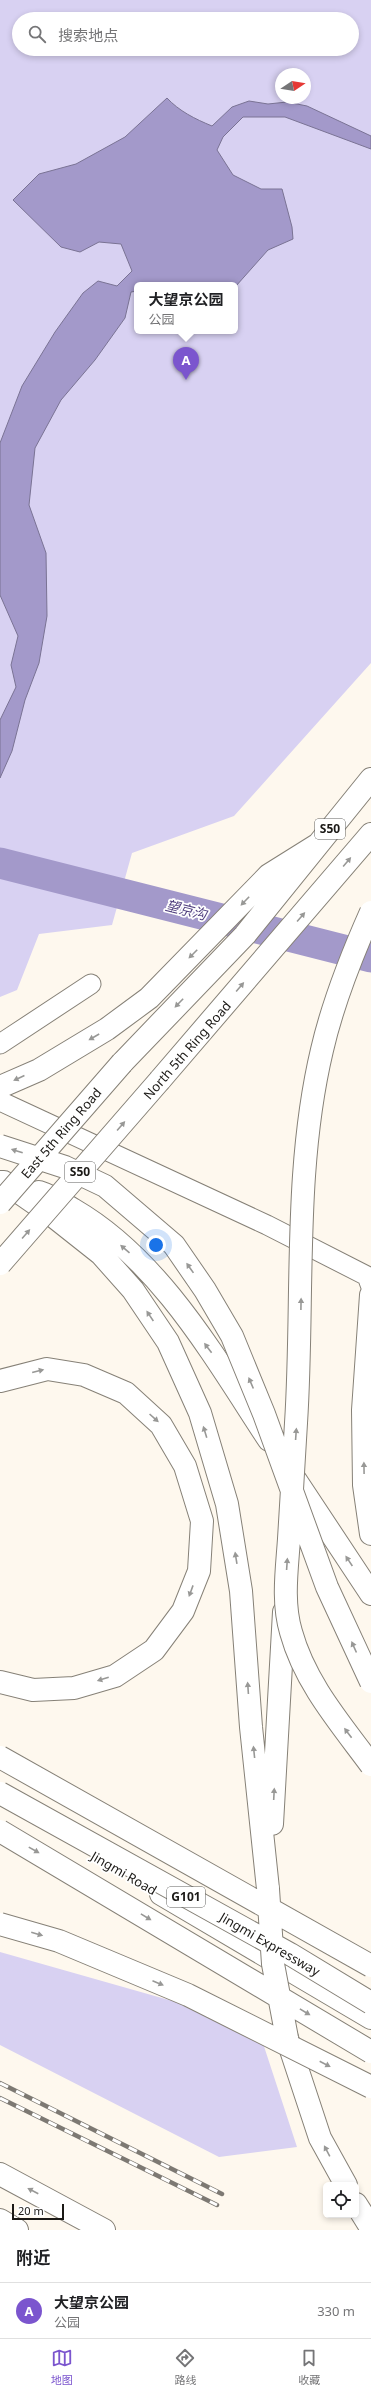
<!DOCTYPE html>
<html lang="zh">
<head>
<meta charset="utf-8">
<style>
	body { margin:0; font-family:"Noto Sans","Noto Sans SC",sans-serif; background:#f2f2f2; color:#202124 }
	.controls { position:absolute; right:12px; bottom:12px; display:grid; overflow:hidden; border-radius:6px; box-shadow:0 2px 6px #0003 }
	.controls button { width:36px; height:36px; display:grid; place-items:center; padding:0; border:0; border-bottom:1px solid #e0e0e0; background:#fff; color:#202124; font:20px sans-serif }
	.compass { position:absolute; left:275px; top:68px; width:36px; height:36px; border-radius:50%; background:#fff; box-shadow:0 2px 6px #0003; rotate:78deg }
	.scale { position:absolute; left:12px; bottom:10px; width:52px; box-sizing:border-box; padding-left:4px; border:2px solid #1b1916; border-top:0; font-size:11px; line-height:14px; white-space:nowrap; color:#1b1916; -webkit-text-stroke:3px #fff; paint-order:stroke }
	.you { position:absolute; left:156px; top:1245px; width:14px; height:14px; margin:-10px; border:3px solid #fff; border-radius:50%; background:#1a73e8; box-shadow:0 0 0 6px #1a73e833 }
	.badge { display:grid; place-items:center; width:26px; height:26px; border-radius:50%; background:#7b55ce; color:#fff; font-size:13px; font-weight:700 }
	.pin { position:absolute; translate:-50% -33px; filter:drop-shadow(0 1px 2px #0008) }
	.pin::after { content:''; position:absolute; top:21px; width:14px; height:12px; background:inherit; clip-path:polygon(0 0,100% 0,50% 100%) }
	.popup { position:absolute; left:134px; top:282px; width:104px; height:52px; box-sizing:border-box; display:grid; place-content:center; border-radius:6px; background:#fff; filter:drop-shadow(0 1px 3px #0005); font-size:13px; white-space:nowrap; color:#757577 }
	.popup b { font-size:15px; color:#202124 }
	.popup::after { content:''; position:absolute; left:50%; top:100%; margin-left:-8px; border:8px solid transparent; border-top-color:#fff }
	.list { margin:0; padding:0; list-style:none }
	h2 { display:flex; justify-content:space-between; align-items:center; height:52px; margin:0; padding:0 16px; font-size:17px }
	h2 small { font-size:13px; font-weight:400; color:#757577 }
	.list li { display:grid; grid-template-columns:26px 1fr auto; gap:12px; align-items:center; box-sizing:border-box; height:56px; padding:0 16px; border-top:1px solid #e0e0e0 }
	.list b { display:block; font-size:15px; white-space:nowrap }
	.list p { margin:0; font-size:13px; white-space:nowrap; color:#757577 }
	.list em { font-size:13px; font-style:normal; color:#757577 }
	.icon { flex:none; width:22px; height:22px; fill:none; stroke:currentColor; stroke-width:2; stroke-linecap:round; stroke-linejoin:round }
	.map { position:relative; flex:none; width:371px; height:2230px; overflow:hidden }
	.search { position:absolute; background:#fff; box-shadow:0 2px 6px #0003; left:12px; right:12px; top:12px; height:44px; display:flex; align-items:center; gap:10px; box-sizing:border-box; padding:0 14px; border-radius:22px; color:#757577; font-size:15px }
	.sheet { height:108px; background:#fff }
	nav { display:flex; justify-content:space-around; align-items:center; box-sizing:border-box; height:56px; border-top:1px solid #e0e0e0; background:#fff; font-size:11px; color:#757577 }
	nav a { display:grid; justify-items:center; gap:2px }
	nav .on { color:#7b55ce }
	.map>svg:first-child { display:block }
	.green { fill:#d8d1f2; fill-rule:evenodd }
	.water { fill:#a399ca; stroke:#7a7394 }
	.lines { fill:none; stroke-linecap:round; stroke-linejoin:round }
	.river { stroke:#a399ca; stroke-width:31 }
	.minor-casing { stroke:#868177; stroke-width:21 }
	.major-casing { stroke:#868177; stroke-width:24 }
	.highway-casing { stroke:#868177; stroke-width:24 }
	.minor { stroke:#fff; stroke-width:19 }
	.major { stroke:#fff; stroke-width:22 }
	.highway { stroke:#fff; stroke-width:22 }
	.rail-casing { stroke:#7d7973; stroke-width:4.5 }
	.rail { stroke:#fff; stroke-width:3; stroke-dasharray:9; stroke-linecap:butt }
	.highway-bridge-casing { stroke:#868177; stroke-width:24; stroke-linecap:butt }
	.highway-bridge { stroke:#fff; stroke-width:22 }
	.oneway { fill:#989896 }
	.labels { text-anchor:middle; stroke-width:3.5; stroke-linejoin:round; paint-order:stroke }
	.shield { fill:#fff; stroke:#5f5e5c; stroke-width:1 }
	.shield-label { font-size:12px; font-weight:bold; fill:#1b1916 }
	.street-label { font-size:13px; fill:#1b1916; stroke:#fff }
	.water-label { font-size:14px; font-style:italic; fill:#534280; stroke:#fff }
</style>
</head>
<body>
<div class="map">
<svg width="371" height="2230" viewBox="0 0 371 2230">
	<rect width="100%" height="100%" fill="#fef8ee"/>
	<path class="green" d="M0 0H371V663L234 816 132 853 112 925 39 934 17 990 0 997ZM19 19H352V49H19ZM281 74H305V98H281ZM137 285H235V331H137Z
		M0 1952 257 2025 297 2147 219 2157 0 2045Z"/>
	<path class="water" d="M167 98C179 111 195 119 212 126L232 107 249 101 268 104 287 102 307 106 371 136V149L285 117H243L223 137 217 150 233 175 261 189H282L292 227 293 239 268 250 236 286 235 290V285H137V291L131 292 125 318 95 360 61 400 35 448 29 505 46 553 47 616 39 663 25 700 12 751 0 778V720L16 687 11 665 18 636 0 595V443L22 386 55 332 83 293 98 281 117 286 132 271 121 244 99 242 80 252 61 247 13 200 39 174 76 164 125 137Z"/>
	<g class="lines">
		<path class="river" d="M0 863 371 957"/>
		<g class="minor-casing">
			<path id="minor" d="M0 1044 91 984
				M0 1101 267 1225 367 1276 371 1287"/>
		</g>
		<g class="major-casing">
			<path id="major" d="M161 1894 371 2018"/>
		</g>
		<g class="highway-casing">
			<path id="highway" d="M122 1063 245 935 371 779
				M160 1080 371 834
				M0 1087 39 1070 107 1029 149 998 269 875 317 845
				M0 1182H4L53 1216 101 1254 133 1290 168 1342 200 1413 227 1504 241 1591 251 1727 268 1889
				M39 1192C52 1196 62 1203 74 1210 160 1260 215 1358 269 1440
				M371 1295 363 1410 364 1485 371 1534
				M0 1381 47 1369 84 1375 126 1393 161 1425 185 1466 202 1521 199 1571 183 1611 154 1650 115 1676 74 1688 33 1690 0 1682
				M289 1470 371 1594
				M272 1824 284 1612
				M287 2038 320 2138 346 2185
				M0 2174 104 2230
				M356 2204 371 2228
				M0 2220 17 2230"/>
		</g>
		<use href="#minor" class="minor"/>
		<use href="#major" class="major"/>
		<use href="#highway" class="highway"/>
		<g class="rail-casing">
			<path id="rail" d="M0 2083 222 2194
				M0 2098 217 2205"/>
		</g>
		<use href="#rail" class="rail"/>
		<g class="highway-bridge-casing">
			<path id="highway-bridge" d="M371 912C351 957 333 1002 322 1050 293 1172 304 1300 296 1423 294 1462 291 1500 289 1539 287 1569 282 1602 291 1632 305 1683 340 1723 371 1765
				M0 1146 65 1167 105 1186 174 1245 205 1290 232 1336 264 1414 327 1587 371 1682
				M0 1203 122 1063
				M0 1264 160 1080
				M0 1757 371 1966
				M0 1793 290 1954 371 2003
				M0 1831 371 2052
				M268 1889 273 1964 287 2038
				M0 1924 59 1941 188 1995 371 2087"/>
		</g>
		<use href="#highway-bridge" class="highway-bridge"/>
	</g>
	<defs><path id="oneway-solid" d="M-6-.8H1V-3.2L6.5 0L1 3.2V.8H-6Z"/></defs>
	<g class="oneway">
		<use href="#oneway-solid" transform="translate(347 862) rotate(-50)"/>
		<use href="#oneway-solid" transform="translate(245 901) rotate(134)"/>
		<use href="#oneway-solid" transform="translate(301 917) rotate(-49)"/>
		<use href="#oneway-solid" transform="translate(193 954) rotate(135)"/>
		<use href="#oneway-solid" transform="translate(240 987) rotate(-50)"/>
		<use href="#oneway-solid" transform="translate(179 1003) rotate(134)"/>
		<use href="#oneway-solid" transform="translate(94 1037) rotate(150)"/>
		<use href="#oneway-solid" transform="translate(19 1078) rotate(155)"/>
		<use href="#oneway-solid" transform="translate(121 1126) rotate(-49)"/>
		<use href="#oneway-solid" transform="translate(17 1151) rotate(-162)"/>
		<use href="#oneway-solid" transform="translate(26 1234) rotate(-49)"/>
		<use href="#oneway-solid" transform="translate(125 1249) rotate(-139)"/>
		<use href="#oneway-solid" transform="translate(190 1268) rotate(-125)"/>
		<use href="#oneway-solid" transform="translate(301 1304) rotate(-89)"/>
		<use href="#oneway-solid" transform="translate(150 1316) rotate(-124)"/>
		<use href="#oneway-solid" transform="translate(208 1348) rotate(-127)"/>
		<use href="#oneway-solid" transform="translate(38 1371) rotate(-14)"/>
		<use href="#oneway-solid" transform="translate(251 1383) rotate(-113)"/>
		<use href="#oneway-solid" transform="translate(154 1418) rotate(42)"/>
		<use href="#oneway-solid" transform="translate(205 1432) rotate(-107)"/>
		<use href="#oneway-solid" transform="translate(296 1434) rotate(-86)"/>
		<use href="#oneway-solid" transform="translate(364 1468) rotate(-91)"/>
		<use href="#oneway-solid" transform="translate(236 1558) rotate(-99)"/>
		<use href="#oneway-solid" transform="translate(349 1561) rotate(-124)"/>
		<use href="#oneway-solid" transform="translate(287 1564) rotate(-86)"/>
		<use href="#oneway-solid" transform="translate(191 1591) rotate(110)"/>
		<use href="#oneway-solid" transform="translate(354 1647) rotate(-114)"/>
		<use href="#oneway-solid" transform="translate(103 1679) rotate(163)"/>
		<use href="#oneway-solid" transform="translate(248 1688) rotate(-94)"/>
		<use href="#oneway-solid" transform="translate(348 1733) rotate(-127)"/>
		<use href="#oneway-solid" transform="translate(254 1752) rotate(-96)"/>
		<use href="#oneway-solid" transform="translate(274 1794) rotate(-87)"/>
		<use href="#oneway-solid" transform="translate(34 1850) rotate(29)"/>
		<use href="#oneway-solid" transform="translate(146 1917) rotate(31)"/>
		<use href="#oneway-solid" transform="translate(37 1934) rotate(16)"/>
		<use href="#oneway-solid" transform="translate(158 1983) rotate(23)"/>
		<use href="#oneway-solid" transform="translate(305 2012) rotate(31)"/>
		<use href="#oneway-solid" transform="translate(325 2064) rotate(27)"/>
		<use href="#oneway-solid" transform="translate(327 2151) rotate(-118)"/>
		<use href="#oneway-solid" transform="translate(33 2191) rotate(-152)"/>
	</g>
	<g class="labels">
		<g class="shield">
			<rect x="315" y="819" width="30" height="20" rx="3"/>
			<rect x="65" y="1162" width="30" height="20" rx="3"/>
			<rect x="167" y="1887" width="38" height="20" rx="3"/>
		</g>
		<g class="shield-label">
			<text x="330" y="833">S50</text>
			<text x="80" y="1176">S50</text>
			<text x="186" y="1901">G101</text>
		</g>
		<g class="street-label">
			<text transform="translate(187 1050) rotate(-49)" y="5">North 5th Ring Road</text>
			<text transform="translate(61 1133) rotate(-49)" y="5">East 5th Ring Road</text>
			<text transform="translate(124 1873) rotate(30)" y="5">Jingmi Road</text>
			<text transform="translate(270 1944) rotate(30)" y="5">Jingmi Expressway</text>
		</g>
		<g class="water-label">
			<text transform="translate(186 910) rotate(14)" y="5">望京沟</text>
		</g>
	</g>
</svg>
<div class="controls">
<button><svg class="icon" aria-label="locate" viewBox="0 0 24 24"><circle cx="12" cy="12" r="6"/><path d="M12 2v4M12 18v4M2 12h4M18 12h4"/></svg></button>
</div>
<svg class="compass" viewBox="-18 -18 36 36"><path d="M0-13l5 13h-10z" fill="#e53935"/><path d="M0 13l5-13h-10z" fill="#757577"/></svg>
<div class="scale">20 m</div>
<div class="you"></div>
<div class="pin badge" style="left:186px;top:380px">A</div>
<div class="popup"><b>大望京公园</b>公园</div>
<div class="search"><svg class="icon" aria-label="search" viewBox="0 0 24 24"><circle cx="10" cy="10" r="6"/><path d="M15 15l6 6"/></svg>搜索地点</div>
</div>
<section class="sheet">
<h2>附近<small></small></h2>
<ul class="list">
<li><span class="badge">A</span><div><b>大望京公园</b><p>公园</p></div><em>330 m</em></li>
</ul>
</section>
<nav>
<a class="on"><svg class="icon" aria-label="map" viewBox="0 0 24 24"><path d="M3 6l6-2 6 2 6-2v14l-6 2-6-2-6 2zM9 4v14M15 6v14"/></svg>地图</a>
<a><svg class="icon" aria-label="directions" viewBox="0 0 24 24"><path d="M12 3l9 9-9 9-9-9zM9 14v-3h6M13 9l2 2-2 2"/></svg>路线</a>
<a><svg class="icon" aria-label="saved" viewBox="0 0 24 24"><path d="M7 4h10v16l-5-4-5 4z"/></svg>收藏</a>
</nav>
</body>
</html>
